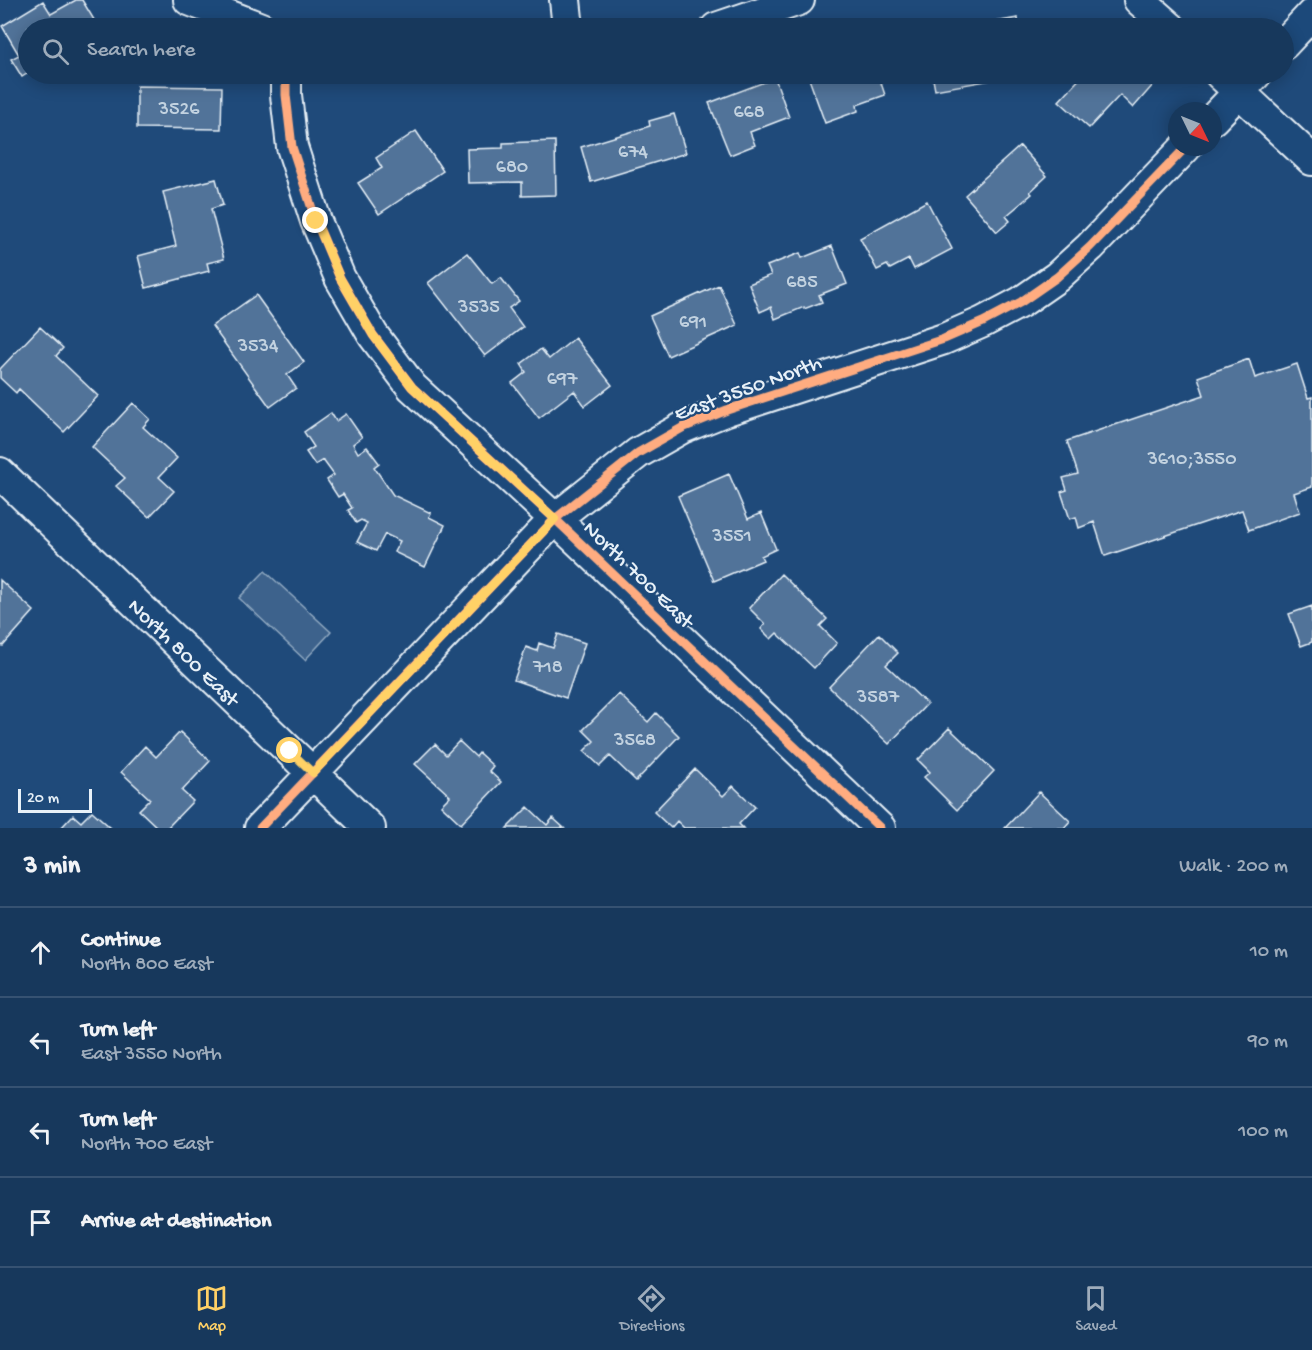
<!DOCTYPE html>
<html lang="en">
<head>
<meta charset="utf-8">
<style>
	body { margin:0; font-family:"Gochi Hand",sans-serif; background:#203f62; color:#f1f3f6 }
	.compass { position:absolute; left:1168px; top:102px; width:54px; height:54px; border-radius:50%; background:#17385c; box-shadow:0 3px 15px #0003; rotate:133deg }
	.scale { position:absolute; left:18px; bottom:15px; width:74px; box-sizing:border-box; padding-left:6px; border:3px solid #e8f1f8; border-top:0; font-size:16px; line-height:21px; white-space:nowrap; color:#e8f1f8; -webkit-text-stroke:4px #1f4a7a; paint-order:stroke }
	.stop { position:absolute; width:18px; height:18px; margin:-14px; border:4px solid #ffd166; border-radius:50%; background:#fff }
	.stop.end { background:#ffd166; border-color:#fff; box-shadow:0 2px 6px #0008 }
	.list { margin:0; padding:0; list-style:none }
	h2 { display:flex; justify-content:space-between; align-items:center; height:78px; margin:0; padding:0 24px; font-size:26px }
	h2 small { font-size:20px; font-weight:400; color:#9eacbb }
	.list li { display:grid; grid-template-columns:39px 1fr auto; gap:18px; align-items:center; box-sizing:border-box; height:90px; padding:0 24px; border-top:2px solid #365272 }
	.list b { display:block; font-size:22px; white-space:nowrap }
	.list p { margin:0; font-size:20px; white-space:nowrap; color:#9eacbb }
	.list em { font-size:20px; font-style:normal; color:#9eacbb }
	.icon { flex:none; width:33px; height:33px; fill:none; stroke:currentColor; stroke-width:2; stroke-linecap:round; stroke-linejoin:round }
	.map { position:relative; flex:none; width:1312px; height:828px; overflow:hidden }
	.search { position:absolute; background:#17385c; box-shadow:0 3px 15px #0003; left:18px; right:18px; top:18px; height:66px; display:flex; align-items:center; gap:15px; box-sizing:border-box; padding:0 21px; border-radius:33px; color:#9eacbb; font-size:22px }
	.sheet { height:438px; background:#17385c }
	nav { display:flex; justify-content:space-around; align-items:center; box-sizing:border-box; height:84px; border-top:2px solid #365272; background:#17385c; font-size:16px; color:#9eacbb }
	nav a { display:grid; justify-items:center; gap:3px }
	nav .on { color:#ffd166 }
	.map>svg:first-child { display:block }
	.green { fill:#3c628c; stroke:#92aac2; stroke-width:1.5 }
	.building { fill:#517399; stroke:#e8f1f8; stroke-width:1.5 }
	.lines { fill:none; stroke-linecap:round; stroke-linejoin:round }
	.street-casing { stroke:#e8f1f8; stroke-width:34 }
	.street { stroke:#1f4a7a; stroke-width:30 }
	.cycleway-casing { stroke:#1f4a7a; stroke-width:13 }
	.cycleway { stroke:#ffac80; stroke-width:9 }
	.route { stroke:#ffd166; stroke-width:8 }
	.labels { text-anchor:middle; stroke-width:4.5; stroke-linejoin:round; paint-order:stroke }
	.number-label { font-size:20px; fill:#c2d2e0 }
	.street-label { font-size:22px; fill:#e8f1f8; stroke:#1f4a7a }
</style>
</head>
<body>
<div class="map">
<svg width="1312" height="828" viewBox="0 0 1312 828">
	<rect width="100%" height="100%" fill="#1f4a7a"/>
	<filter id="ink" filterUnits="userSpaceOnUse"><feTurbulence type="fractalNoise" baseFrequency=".0167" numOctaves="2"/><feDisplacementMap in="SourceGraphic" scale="12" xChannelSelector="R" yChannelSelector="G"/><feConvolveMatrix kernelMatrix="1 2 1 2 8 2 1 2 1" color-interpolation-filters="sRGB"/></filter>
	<g filter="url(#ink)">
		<path class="green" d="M265 571 331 632 305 660 239 598Z"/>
		<path class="building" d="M76 0H82L99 28H28V73L22 77 11 59 19 55 2 26 43 1 51 14Z
			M1018 18 1019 28H950L949 26 971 22 972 26Z
			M814 74H878L885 95 857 105 858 111 825 123 808 76Z
			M932 74H997L998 79 935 90Z
			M1084 74H1141L1153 85 1133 108 1120 95 1089 128 1059 101Z
			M775 78 789 117 750 132 755 145 730 155 709 103Z
			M137 86 222 87 221 129 137 128Z
			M674 114 686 153 591 182 581 147 650 126 649 121Z
			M416 131 443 171 379 214 358 183 382 168 376 158Z
			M555 141 556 195 522 196V182L468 183 467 149 503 148V143Z
			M1020 146 1047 176 1030 192 1032 194 1006 216 1010 221 997 232 965 195Z
			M216 179 223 205 211 209 224 259 207 263 209 271 146 288 138 256 176 246 163 192Z
			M927 201 952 249 914 269 909 259 890 269 887 265 877 270 860 238Z
			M832 246 847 284 819 295 822 302 804 309V307L775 319 771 307 760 312 749 284 771 275 767 266 800 253 802 258Z
			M467 253 492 284 501 278 519 301 509 308 523 327 485 356 428 283Z
			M719 285 737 325 668 356 650 316Z
			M256 295 304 362 287 375 296 388 270 407 212 326Z
			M40 327 63 348 56 356 98 396 64 432 19 389 16 393 0 378V369Z
			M575 338 612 385 585 406 574 391 539 418 512 383 526 372 521 364 541 349 549 359Z
			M1249 359 1255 378 1297 364 1308 398 1312 397V487L1294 493 1300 512 1249 530 1242 510 1105 556 1094 522 1079 528 1076 517 1070 519 1061 492 1067 490 1063 478 1078 474 1067 441 1204 395 1198 377Z
			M133 403 150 419 143 427 177 458 159 477 174 491 149 517 116 486 125 478 92 447Z
			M331 413 336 421 346 414 362 437 353 444 358 453 367 447 379 463 374 467 393 495 431 513 429 517 445 525 425 567 394 552 400 541 385 534 376 551 357 542 367 523 361 520 356 523 348 510 352 508 343 494 338 497 327 480 334 475 323 460 315 465 306 452 314 447 304 432Z
			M729 474 748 519 761 513 776 549 761 556 763 560 714 581 678 496Z
			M781 574 827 619 820 626 837 643 814 668 777 633 771 639 761 629 765 624 749 608Z
			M0 580 34 611 3 646 0 644Z
			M1312 606V642L1301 646 1289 614Z
			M558 634 585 643 566 698 514 680 526 647 537 651 539 643 553 648Z
			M879 634 898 653 886 665 927 704 889 744 829 687Z
			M619 694 648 722 656 713 679 736 636 781 610 756 600 766 584 751 594 741 583 730Z
			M949 728 994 771 957 810 924 777 930 772 918 760Z
			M180 732 210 761 182 791 193 801 167 828H158L139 810 150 799 121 772 145 746 156 757Z
			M459 741 476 757 479 753 493 766 489 771 501 782 461 824 441 805 450 796 415 764 435 744 446 755Z
			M695 769 723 796 733 786 755 807 739 824 743 828H684L677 821 671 828 654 812Z
			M1039 792 1070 821 1064 828H1005Z
			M528 807 547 825 553 818 564 828H507Z
			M92 811 111 828H61L73 815 81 822Z"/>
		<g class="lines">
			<g class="street-casing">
				<path id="street" d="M189 0 261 28
					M565 0 568 28
					M1139 0 1171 28
					M716 28 799 0
					M1284 44 1312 14
					M286 74V95L292 147 316 221 340 278 373 335 412 387 555 519 880 828
					M1220 74 1312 160
					M1213 119 1256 74
					M0 473 370 828
					M260 828 555 519 638 453 682 428 727 410 944 339 983 322 1021 302 1057 277 1090 247 1186 147"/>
			</g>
			<use href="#street" class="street"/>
			<g class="cycleway-casing">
				<path id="cycleway" d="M286 74V95L292 147 316 221 340 278 373 335 412 387 555 519 880 828
					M260 828 555 519 638 453 682 428 727 410 944 339 983 322 1021 302 1057 277 1090 247 1186 147"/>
			</g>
			<use href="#cycleway" class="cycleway"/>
		</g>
	</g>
	<g class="lines" filter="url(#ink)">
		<path class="route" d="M290 751 313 773 555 519 412 387 373 335 340 278 316 221"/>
	</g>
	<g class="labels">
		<g class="number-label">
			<text x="179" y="114">3526</text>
			<text x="749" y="117">668</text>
			<text x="633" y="157">674</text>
			<text x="512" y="172">680</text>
			<text x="802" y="287">685</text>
			<text x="479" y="312">3535</text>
			<text x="693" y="327">691</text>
			<text x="258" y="351">3534</text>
			<text x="562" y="384">697</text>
			<text x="1192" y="464">3610;3550</text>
			<text x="732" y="541">3551</text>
			<text x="548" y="672">718</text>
			<text x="878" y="702">3587</text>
			<text x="635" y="745">3568</text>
		</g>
		<g class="street-label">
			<text transform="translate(747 386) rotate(-20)" y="8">East 3550 North</text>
			<text transform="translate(640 573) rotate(44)" y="8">North 700 East</text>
			<text transform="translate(185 651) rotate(44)" y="8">North 800 East</text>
		</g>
	</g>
</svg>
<svg class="compass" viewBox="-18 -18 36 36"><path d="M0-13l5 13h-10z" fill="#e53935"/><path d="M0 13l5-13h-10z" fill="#9eacbb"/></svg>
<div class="scale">20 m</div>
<div class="stop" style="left:290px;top:751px"></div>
<div class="stop end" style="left:316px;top:221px"></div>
<div class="search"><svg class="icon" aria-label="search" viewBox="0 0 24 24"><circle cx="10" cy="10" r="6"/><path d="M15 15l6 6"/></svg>Search here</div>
</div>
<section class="sheet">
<h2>3 min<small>Walk · 200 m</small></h2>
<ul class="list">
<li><svg class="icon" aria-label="ahead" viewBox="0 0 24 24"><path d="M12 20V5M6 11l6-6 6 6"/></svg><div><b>Continue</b><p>North 800 East</p></div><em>10 m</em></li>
<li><svg class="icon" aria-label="left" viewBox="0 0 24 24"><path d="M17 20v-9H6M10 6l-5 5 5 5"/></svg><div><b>Turn left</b><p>East 3550 North</p></div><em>90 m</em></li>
<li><svg class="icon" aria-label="left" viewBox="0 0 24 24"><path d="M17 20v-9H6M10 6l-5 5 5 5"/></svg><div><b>Turn left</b><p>North 700 East</p></div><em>100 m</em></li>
<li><svg class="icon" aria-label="arrive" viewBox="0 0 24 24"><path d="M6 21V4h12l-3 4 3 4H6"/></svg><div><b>Arrive at destination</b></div></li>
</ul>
</section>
<nav>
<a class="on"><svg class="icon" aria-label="map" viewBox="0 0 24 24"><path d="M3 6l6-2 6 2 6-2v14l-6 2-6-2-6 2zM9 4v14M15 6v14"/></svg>Map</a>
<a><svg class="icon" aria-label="directions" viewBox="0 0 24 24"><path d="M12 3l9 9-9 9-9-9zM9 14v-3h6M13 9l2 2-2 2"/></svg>Directions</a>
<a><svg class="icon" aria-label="saved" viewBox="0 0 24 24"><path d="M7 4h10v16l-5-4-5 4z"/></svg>Saved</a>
</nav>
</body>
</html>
